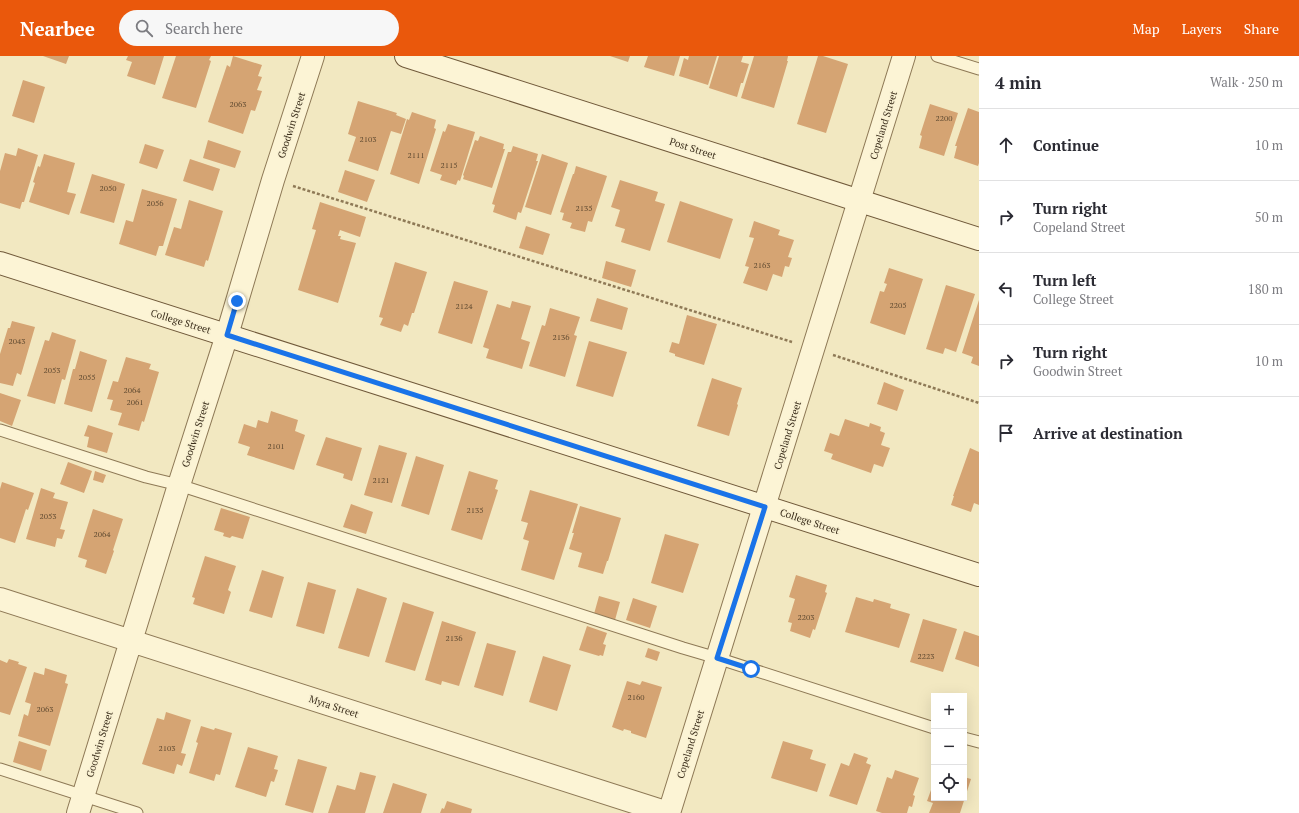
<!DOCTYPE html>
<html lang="en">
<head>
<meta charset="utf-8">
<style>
	body { margin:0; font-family:"PT Serif",serif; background:#f7f7f7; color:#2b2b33 }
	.controls { position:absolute; right:12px; bottom:12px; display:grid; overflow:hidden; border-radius:0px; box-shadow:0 4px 16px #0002 }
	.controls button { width:36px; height:36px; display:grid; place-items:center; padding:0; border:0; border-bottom:1px solid #e1e1e2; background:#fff; color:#2b2b33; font:20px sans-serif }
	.stop { position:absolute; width:12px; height:12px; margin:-9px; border:3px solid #1a73e8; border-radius:50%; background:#fff }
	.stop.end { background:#1a73e8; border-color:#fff; box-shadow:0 1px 4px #0008 }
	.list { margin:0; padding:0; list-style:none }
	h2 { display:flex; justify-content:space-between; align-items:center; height:52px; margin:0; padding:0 16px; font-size:17px }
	h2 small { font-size:13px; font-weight:400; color:#7c7c81 }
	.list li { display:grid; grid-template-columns:26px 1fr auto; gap:12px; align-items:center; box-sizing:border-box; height:72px; padding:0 16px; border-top:1px solid #e1e1e2 }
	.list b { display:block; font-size:15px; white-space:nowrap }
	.list p { margin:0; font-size:13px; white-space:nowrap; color:#7c7c81 }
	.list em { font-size:13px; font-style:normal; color:#7c7c81 }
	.icon { flex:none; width:22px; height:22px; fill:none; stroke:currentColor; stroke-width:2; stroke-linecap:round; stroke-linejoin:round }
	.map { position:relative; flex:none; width:979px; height:757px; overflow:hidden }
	header { display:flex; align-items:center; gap:24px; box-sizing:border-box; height:56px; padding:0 20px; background:#ea580c; color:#fff }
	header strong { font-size:19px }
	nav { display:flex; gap:22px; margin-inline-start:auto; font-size:14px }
	.search { width:280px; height:36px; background:#f7f7f7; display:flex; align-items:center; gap:10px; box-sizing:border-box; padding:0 14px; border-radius:22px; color:#7c7c81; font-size:15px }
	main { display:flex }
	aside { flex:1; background:#fff }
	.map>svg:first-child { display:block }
	.building { fill:#d5a473 }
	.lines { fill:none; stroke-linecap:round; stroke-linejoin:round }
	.lane-casing { stroke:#8e7956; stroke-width:13 }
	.street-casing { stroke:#8e7956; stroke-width:24 }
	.secondary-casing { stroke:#70593a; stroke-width:24 }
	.path { stroke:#8e7956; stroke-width:2.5; stroke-dasharray:3 2; stroke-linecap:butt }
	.lane { stroke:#fcf4d5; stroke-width:11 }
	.street { stroke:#fcf4d5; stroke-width:22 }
	.secondary { stroke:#fcf4d5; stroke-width:22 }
	.route { stroke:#1a73e8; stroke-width:5 }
	.labels { text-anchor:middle; stroke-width:3; stroke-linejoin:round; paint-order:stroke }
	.number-label { font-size:8px; fill:#624c32 }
	.street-label { font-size:10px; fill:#3c2f1c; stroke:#f9f1d2 }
</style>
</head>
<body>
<header>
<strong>Nearbee</strong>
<div class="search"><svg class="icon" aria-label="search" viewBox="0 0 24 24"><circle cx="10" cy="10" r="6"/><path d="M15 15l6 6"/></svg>Search here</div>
<nav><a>Map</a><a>Layers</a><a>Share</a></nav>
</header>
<main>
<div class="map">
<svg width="979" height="757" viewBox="0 0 979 757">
	<rect width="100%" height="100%" fill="#f2e8c1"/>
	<path class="building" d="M43 0H69L66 8Z
		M128 0H164L155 29 127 20 132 6 126 4Z
		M176 0H211L209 4 211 5 196 52 162 42Z
		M233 0 262 9 258 20 262 21 257 34 262 35 255 55 251 54 243 78 208 66 227 9 230 11Z
		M610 0H630L628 6Z
		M648 0H680L674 20 644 11Z
		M689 0H717L708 29 679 20 684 2 688 4Z
		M719 0H743L741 6 749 8 743 27H741L737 41 709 32Z
		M754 0H788L787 5H788L774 52 741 42Z
		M818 0H823L848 8 826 77 797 68Z
		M23 24 45 31 34 67 12 60Z
		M358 45 397 57 396 59 406 63 401 78 391 75 378 115 348 105 356 81 348 78Z
		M930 48 958 57 944 100 919 92 922 80 920 79Z
		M968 52 979 56V107L978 110 954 102 957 90H955Z
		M412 56 436 64 434 72 436 73 419 128 390 118 407 63 409 64Z
		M448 68 475 76 460 125 458 124 456 129 440 124 442 119 430 115 443 75 445 76Z
		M480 80 504 88 503 93H505L492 132 463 123 464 120 463 119 475 84 478 85Z
		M208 84 241 95 235 112 203 102Z
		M145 88 164 94 157 113 139 107Z
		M513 90 538 98 536 105H538L521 157 518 156 516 164 493 156 495 149 492 148 508 96H511Z
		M18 92 38 99 24 146H22L20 153 0 147V115L5 97 16 100Z
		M44 98 75 107 67 136 76 138 69 159 29 146 35 127 33 126 38 110 40 111Z
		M542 98 568 107 551 159 525 151Z
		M190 103 220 113 213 135 183 125Z
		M576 110 607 120 592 166 588 165 585 176 570 172 572 167 562 164 564 157 560 156 573 118H574Z
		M345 114 375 124 367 146 338 136Z
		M92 118 125 128 114 167 80 157Z
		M620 124 658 136 655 145 665 148 650 195 621 186 625 173 615 170 620 154 611 151Z
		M142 133 177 143 163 190H159L156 200 119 188 126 164 133 166Z
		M189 144 223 155 208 205 206 204 204 211 165 199 174 171 181 173Z
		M680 145 733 163 720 203 667 186Z
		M320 146 366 161 360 181 340 174 338 180H341L340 183 356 187 338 247 298 234 316 174 312 173Z
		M754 165 780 174 778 179 794 184 788 201 792 202 789 211 785 210 782 221 773 218 767 235 743 227 749 211 745 210 754 182 749 181Z
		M526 170 550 178 543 199 519 192Z
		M606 205 636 214 631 231 602 222Z
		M395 206 427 216 414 257H412L408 270 404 268 401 276 380 269 383 262 379 261Z
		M889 212 923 223 905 279 870 267 880 235 884 236 887 228 884 227Z
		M454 225 488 235 472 288 438 277Z
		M946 229 975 238 956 296 945 292 943 298 926 293Z
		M597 242 628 252 622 274 590 265Z
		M979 244V310L971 307 973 301 962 297Z
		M512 245 531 250 521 283 530 286 522 313 486 302 489 293 483 291 497 248 510 252Z
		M550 252 580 261 574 279 577 280 565 321 529 310 542 269 545 270Z
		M687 259 717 268 704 309 675 300V298L669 296 672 286 679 288Z
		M12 265 35 271 21 319 17 317 13 330 0 327V298L8 272H10Z
		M52 276 76 284 65 324 62 323 55 348 27 340 45 284 49 285Z
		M589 285 627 296 613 341 576 330Z
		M80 295 107 304 92 356 64 348 73 313H75Z
		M126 301 151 308 149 313 159 316 144 366 142 365 139 375 118 369 122 357 110 354 113 344 107 343 113 325 118 326Z
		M712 322 742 332 737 348 738 349 729 380 697 370Z
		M884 326 904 334 897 355 877 348Z
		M0 337 21 344 12 370 0 365Z
		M271 355 298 364 295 375 305 379 294 414 247 399 250 391 238 387 244 368 256 372 258 364 268 367Z
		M845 363 869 371 870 367 881 371 880 375 885 377 881 389 890 392 883 411 874 408 871 417 831 403 833 398 824 395 830 377 839 380Z
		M88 369 113 377 107 397 87 391 89 381 84 380Z
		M326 381 362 392 352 425 343 422 344 418 316 409Z
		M379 389 407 397 392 447 364 439Z
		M970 392 979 396V449L974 447 971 456 951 449 954 440H953Z
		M416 400 444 409 429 459 401 450Z
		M68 406 92 415 84 437 60 428Z
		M95 415 106 419 103 427 93 424Z
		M469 415 498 424 495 433 498 434 482 484 451 474Z
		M2 426 34 437 28 454 26 453 15 487 0 482V433Z
		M41 432 55 437 53 442 68 446 60 473 65 474 62 483 57 482 55 491 26 483Z
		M530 434 578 448 554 524 521 514 529 485 523 483 528 467 521 465Z
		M351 448 373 456 366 478 343 471Z
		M580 450 621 462 608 505H607L603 518 578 511 582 497 569 493 574 477H572Z
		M221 452 250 461 243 483 232 480 230 482 223 480 224 477 214 474Z
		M93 453 123 463 113 494 114 495 106 518 85 511 87 504 78 501Z
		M665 478 699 488 683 537 651 527Z
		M205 500 236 510 228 534 231 536 224 558 193 548 195 542 192 541Z
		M262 514 284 521 272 562 249 555Z
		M796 519 827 529 825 536 827 537 815 574 813 573 810 582 790 575 792 567 788 566 795 543 789 541Z
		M308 526 336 534 324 578 296 570Z
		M357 532 387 542 369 601 338 592Z
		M599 540 620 546 615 564 594 558Z
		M856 541 873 546 874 543 891 548 890 552 910 558 899 592 845 576Z
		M633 542 657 550 650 572 626 564Z
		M403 546 434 556 415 615 385 606Z
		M923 563 957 573 943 616 910 606Z
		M442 565 476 576 459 630 442 625 441 629 425 624Z
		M587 570 607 577 603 588 606 589 603 600 600 599 599 600 579 594Z
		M964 575 979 580V611L955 603Z
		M487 587 516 595 503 640 474 631Z
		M648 592 660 596 657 605 645 601Z
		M543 600 571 609 557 655 529 646Z
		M9 603 19 606 18 608 27 611 10 659 0 656V604L7 607Z
		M45 612 67 619 65 627 68 628 50 690 18 680 24 658 28 660 31 648 25 646 34 616 44 619Z
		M627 625 640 629 642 625 662 631 646 682 631 677V675L624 673 623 675 612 671Z
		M166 656 191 664 181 697 186 698 182 710 177 708 174 718 142 708 157 662 164 664Z
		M201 670 214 674 215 672 232 677 220 719 216 718 214 725 189 717 198 687 196 686Z
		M19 685 47 694 41 715 13 706Z
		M783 685 813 694 810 703 826 708 817 736 771 722Z
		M248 691 278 700 274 713 278 714 274 726 271 725 266 741 235 731Z
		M854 697 868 702 866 707 871 709 857 749 829 740 841 707 849 710Z
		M298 703 327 711 313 757 285 749Z
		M895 714 919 722 913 739 915 740 912 751 909 750 907 757H882L876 755 887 721 892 723Z
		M360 716 376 720 365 757H328L337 729 355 734Z
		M964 721 971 723 960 757H929L933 747 927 745 931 734 934 735V742H964Z
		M393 727 427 738 421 757H383Z
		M447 745 472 753 471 757H440L442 752 444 753Z"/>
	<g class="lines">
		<g class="lane-casing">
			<path id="lane" d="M937 0 979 13
				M0 374 146 421 179 429 683 592 717 602 934 672
				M964 682 979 686
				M0 713 137 757"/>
		</g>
		<g class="street-casing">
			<path id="street" d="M0 543 668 757
				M78 757 179 429 227 279 273 124 313 0
				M669 757 904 0"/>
		</g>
		<g class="secondary-casing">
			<path id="secondary" d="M406 0 979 183
				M0 207 979 519"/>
		</g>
		<path class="path" d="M293 130 792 286
			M833 299 979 347"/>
		<use href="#lane" class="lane"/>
		<use href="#street" class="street"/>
		<use href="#secondary" class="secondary"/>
	</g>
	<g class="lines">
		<path class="route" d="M237 245 227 279 765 451 717 602 751 613"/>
	</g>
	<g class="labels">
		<g class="number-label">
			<text x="238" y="51">2063</text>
			<text x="944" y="65">2200</text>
			<text x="368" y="86">2103</text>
			<text x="416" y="102">2111</text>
			<text x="449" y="112">2115</text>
			<text x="108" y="135">2050</text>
			<text x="155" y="150">2056</text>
			<text x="584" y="155">2135</text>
			<text x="762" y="212">2163</text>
			<text x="898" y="252">2205</text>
			<text x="464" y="253">2124</text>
			<text x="561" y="284">2136</text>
			<text x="17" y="288">2043</text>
			<text x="52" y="317">2053</text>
			<text x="87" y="324">2055</text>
			<text x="132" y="337">2064</text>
			<text x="135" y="349">2061</text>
			<text x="276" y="393">2101</text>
			<text x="381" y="427">2121</text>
			<text x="475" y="457">2135</text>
			<text x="48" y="463">2053</text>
			<text x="102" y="481">2064</text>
			<text x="806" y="564">2203</text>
			<text x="454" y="585">2136</text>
			<text x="926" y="603">2223</text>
			<text x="636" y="644">2160</text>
			<text x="45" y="656">2063</text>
			<text x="167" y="695">2103</text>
		</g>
		<g class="street-label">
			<text transform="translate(291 69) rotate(-72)" y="4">Goodwin Street</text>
			<text transform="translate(883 69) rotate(-73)" y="4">Copeland Street</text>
			<text transform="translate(693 92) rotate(18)" y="4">Post Street</text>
			<text transform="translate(181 265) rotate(17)" y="4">College Street</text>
			<text transform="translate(195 378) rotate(-72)" y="4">Goodwin Street</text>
			<text transform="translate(787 379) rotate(-73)" y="4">Copeland Street</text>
			<text transform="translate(810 465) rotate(18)" y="4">College Street</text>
			<text transform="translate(334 650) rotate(18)" y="4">Myra Street</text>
			<text transform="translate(99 688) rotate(-73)" y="4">Goodwin Street</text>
			<text transform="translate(690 688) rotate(-73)" y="4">Copeland Street</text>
		</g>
	</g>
</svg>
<div class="controls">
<button>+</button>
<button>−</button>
<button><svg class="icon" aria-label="locate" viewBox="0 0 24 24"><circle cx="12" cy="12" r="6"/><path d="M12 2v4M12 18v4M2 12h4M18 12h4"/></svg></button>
</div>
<div class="stop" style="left:751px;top:613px"></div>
<div class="stop end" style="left:237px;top:245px"></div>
</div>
<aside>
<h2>4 min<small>Walk · 250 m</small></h2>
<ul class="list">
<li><svg class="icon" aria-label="ahead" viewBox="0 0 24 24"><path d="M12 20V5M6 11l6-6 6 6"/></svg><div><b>Continue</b></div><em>10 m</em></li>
<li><svg class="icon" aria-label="right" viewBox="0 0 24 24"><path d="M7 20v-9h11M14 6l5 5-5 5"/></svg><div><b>Turn right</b><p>Copeland Street</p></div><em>50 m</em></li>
<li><svg class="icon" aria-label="left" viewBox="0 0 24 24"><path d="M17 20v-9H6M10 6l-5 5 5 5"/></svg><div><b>Turn left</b><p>College Street</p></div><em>180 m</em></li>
<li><svg class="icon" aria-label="right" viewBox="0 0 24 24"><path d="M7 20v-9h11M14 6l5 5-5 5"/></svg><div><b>Turn right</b><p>Goodwin Street</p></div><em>10 m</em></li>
<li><svg class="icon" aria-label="arrive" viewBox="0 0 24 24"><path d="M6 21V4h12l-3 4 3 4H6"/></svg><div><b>Arrive at destination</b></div></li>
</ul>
</aside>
</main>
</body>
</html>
